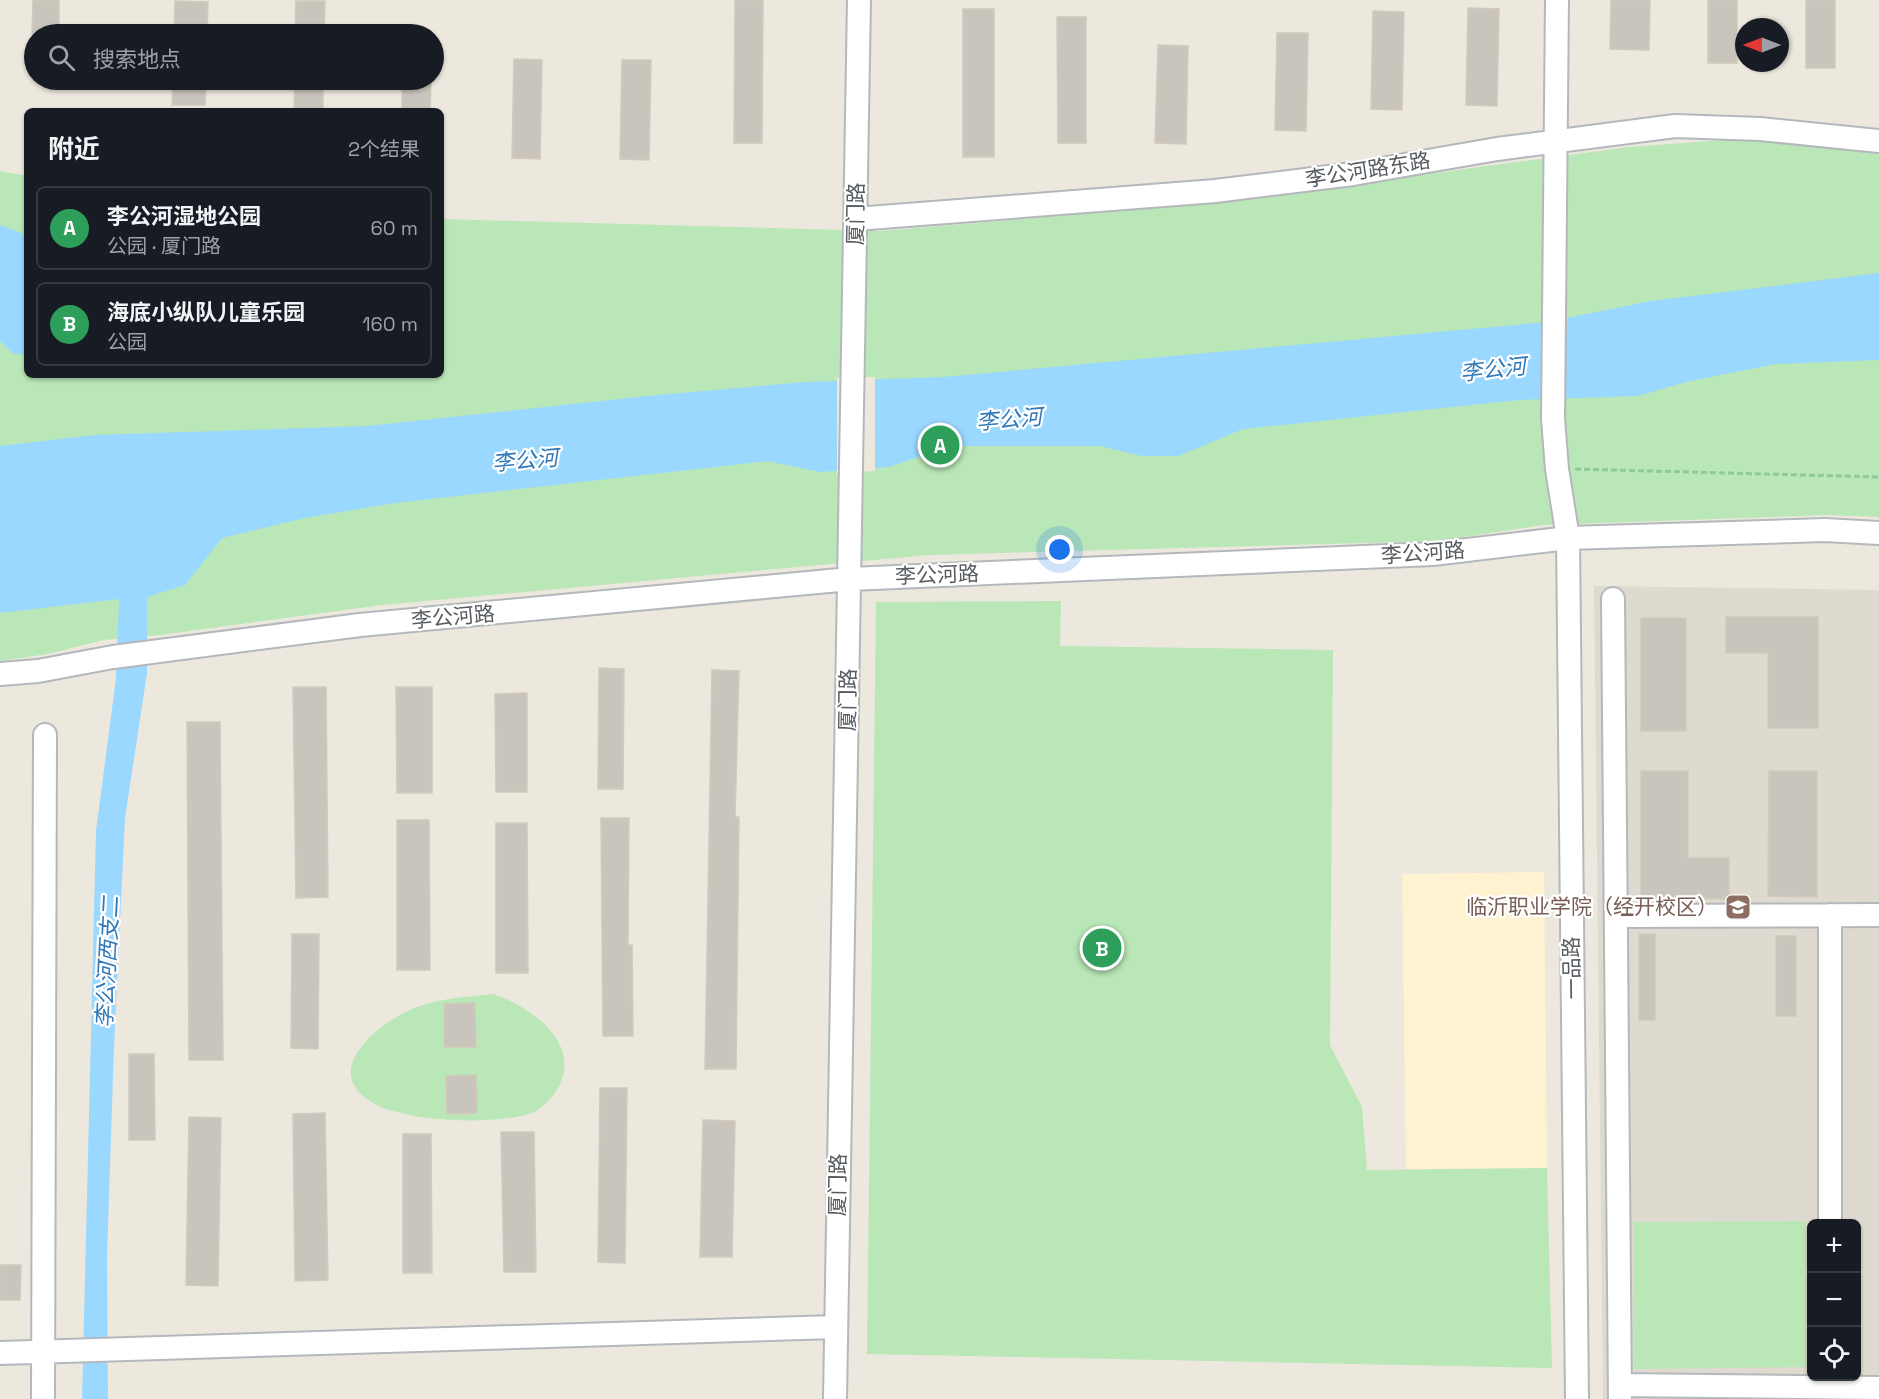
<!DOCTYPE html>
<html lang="zh">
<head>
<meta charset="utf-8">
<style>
	body { margin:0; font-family:"Space Grotesk","Noto Sans SC",sans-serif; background:#20242c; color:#f1f3f6 }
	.controls { position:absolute; right:18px; bottom:18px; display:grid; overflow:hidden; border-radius:9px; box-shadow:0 2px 4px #0004 }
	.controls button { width:54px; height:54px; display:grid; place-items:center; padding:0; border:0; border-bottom:2px solid #363941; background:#171b24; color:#f1f3f6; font:30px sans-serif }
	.compass { position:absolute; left:1735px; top:18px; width:54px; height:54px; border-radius:50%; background:#171b24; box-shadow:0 2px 4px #0004; rotate:270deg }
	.you { position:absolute; left:1060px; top:550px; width:21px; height:21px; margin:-15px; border:4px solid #fff; border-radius:50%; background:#1a73e8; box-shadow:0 0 0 9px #1a73e833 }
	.badge { display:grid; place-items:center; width:39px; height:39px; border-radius:50%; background:#7c3aed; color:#fff; font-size:20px; font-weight:700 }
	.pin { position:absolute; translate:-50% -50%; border:3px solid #fff; box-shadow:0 2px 6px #0006 }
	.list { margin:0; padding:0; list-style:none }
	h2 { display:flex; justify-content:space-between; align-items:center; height:78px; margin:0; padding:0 24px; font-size:26px }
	h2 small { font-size:20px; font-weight:400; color:#9ea1a6 }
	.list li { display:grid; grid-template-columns:39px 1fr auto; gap:18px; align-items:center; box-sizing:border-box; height:84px; margin:0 12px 12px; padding:0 12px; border:2px solid #363941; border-radius:9px }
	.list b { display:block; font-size:22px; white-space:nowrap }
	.list p { margin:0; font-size:20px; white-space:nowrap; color:#9ea1a6 }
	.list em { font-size:20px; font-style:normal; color:#9ea1a6 }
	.icon { flex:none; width:33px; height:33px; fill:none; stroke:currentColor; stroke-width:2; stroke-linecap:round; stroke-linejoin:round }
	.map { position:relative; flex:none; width:1879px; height:1399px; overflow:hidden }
	.search { position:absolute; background:#171b24; box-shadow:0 2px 4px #0004; left:24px; top:24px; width:420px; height:66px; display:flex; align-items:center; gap:15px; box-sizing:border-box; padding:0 21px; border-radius:33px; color:#9ea1a6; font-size:22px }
	.panel { position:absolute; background:#171b24; box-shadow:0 2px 4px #0004; left:24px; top:108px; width:420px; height:270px; border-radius:9px }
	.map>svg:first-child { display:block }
	.commercial { fill:#fff2d0 }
	.education { fill:#dedacf; fill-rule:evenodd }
	.green { fill:#b9e7b7 }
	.water { fill:#9bd8ff }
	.pier { fill:#ece8de }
	.building { fill:#c9c5bd; stroke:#d1cabc; stroke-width:1.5 }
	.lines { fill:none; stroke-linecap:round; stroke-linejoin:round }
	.minor-casing { stroke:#b4b8bd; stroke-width:26 }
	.path { stroke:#90c89d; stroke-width:3; stroke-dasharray:6 3; stroke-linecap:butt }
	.minor { stroke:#fff; stroke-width:22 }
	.labels { text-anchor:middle; stroke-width:4.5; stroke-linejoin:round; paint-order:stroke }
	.street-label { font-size:21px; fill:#575c61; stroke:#fff }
	.education-label { font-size:21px; fill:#785e54; stroke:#fff; text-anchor:end }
	.water-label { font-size:22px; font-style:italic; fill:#3179b8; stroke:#fff }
</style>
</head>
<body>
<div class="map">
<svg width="1879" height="1399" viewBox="0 0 1879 1399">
	<rect width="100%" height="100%" fill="#ece8de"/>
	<path class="commercial" d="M1544 872 1547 1168 1406 1169 1402 874Z"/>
	<path class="education" d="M1594 586 1879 590V1399H1603ZM1812 1224H1856V1376H1812Z"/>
	<path class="green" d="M1751 138 1879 153V517L1826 515 1543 525 1438 541 929 555 382 605 160 635 103 640 48 654 0 661V171L27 176V375H441V219L881 231 1213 203 1629 147Z
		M1061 601 1060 646 1333 650 1330 1045 1362 1107 1367 1170 1547 1168 1552 1368 867 1354 876 602Z
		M493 994C529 1006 580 1041 560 1084 555 1095 543 1108 532 1113 504 1123 439 1122 410 1115 400 1112 388 1111 379 1106 314 1075 377 1022 417 1007 441 998 468 997 493 994Z
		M1805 1221 1806 1367 1634 1369 1633 1222Z"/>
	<path class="water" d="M0 225 27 235V355L12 353 0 341Z
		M1879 273V360L1776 364 1686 382 1638 396 1519 400 1243 429 1178 456H1142L1100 446H952L889 467 819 472 768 461 395 503 305 518 222 538 185 585 147 597V673L125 818 114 1046 107 1255 108 1399H82L96 831 116 678 119 599 0 613V446L95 435 367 426 647 396 806 382 943 377 1547 322 1651 301Z"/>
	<path class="pier" d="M875 377V471L837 474V378Z"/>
	<path class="building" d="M33 0H59V34H32Z
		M735 0H763L762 143H734Z
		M1611 0H1650L1649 50 1610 49Z
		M1708 0H1737V63H1708Z
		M1806 0H1835V68H1806Z
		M175 1 208 2 207 34H174Z
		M296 1H325L324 34H295Z
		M1468 8 1499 9 1497 106 1466 105Z
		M963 9H994V157H963Z
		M1373 11 1404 12 1402 110 1371 109Z
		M1057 17H1086V143H1058Z
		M1277 33H1308L1306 131 1275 130Z
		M1158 45 1188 46 1186 144 1155 143Z
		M514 59 542 60 540 159 512 158Z
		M622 60H651L649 160 620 159Z
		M173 80H206L205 105H172Z
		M295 80H323V111H294Z
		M402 80H431L430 111H402Z
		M1726 617H1818V728H1768V653H1726Z
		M1641 618H1686V731H1641Z
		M599 668 624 669 623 789H598Z
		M712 670 739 671 735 817H739L736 1069H705Z
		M293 687H326L328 897 296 898Z
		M396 687H432V793H397Z
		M527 693V792H496L495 694Z
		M187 722H220L223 1060H189Z
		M1641 771H1688V858H1729V899L1641 898Z
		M1769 771H1817V897L1768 896Z
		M601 818H629L628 945H632L633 1036H603Z
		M397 820H429L430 970H397Z
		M496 823H527L528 973H496Z
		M292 934H319L318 1049 291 1048Z
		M1639 934H1655V1020H1639Z
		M1776 936H1796V1016H1776Z
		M475 1003 476 1047H444V1004Z
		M129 1054H154L155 1140H129Z
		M476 1075 477 1113 447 1114 446 1076Z
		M600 1088H627L625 1263 598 1262Z
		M325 1113 328 1280 295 1281 293 1114Z
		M189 1117 221 1118 218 1286 186 1285Z
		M703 1120 735 1121 732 1257H700Z
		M501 1132H534L536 1272H504Z
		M403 1134H431L432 1273H403Z
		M0 1265H21L20 1300H0Z"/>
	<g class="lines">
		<g class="minor-casing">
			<path id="minor" d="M1557 0 1553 419 1557 469 1568 538 1577 1399
				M856 219 1215 191 1353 174 1497 149 1675 126 1760 129 1879 141
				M1613 599 1620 1399
				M0 674 38 671 113 657 360 625 850 579 1433 554 1568 538 1825 530 1879 533
				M1830 915V1224
				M1616 916 1879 915
				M0 1353 835 1327
				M1620 1385 1879 1388
				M43 1399 45 735
				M835 1399 859 0"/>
		</g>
		<path class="path" d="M1575 469 1879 477"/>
		<use href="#minor" class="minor"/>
	</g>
	<defs>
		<g id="school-square" transform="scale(1.35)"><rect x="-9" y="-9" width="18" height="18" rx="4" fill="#8d6e63" stroke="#fff"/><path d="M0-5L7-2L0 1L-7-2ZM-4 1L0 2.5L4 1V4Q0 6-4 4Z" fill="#fff"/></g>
	</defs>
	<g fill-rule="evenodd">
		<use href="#school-square" x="1738" y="907"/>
	</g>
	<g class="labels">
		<g class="street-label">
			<text transform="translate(1368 170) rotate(-9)" y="7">李公河路东路</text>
			<text transform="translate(856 214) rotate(-89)" y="7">厦门路</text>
			<text transform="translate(1423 553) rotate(-4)" y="7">李公河路</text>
			<text transform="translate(937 575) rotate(-2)" y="7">李公河路</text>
			<text transform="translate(453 617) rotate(-5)" y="7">李公河路</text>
			<text transform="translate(848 700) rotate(-89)" y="7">厦门路</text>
			<text transform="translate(1572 968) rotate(-91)" y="7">一品路</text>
			<text transform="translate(838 1185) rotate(-89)" y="7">厦门路</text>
		</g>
		<g class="education-label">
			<text x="1718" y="914">临沂职业学院（经开校区）</text>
		</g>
		<g class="water-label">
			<text transform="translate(1493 369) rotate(-6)" y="8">李公河</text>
			<text transform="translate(1009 419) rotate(-5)" y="8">李公河</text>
			<text transform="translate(525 460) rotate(-5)" y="8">李公河</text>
			<text transform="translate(107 962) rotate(-87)" y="8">李公河西支二</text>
		</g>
	</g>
</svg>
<div class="controls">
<button>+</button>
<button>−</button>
<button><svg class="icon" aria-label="locate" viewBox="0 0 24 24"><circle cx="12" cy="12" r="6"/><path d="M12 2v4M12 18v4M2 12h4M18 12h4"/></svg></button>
</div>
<svg class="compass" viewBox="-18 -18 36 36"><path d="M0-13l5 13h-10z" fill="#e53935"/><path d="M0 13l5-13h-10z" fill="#9ea1a6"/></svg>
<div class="you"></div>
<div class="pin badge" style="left:940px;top:445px;background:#2e9e5b">A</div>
<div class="pin badge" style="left:1102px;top:948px;background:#2e9e5b">B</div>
<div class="search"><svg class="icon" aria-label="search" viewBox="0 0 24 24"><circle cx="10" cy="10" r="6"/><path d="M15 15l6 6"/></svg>搜索地点</div>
<section class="panel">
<h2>附近<small>2个结果</small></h2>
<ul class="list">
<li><span class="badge" style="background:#2e9e5b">A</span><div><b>李公河湿地公园</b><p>公园 · 厦门路</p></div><em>60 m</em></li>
<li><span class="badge" style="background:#2e9e5b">B</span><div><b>海底小纵队儿童乐园</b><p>公园</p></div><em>160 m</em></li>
</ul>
</section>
</div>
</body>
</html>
